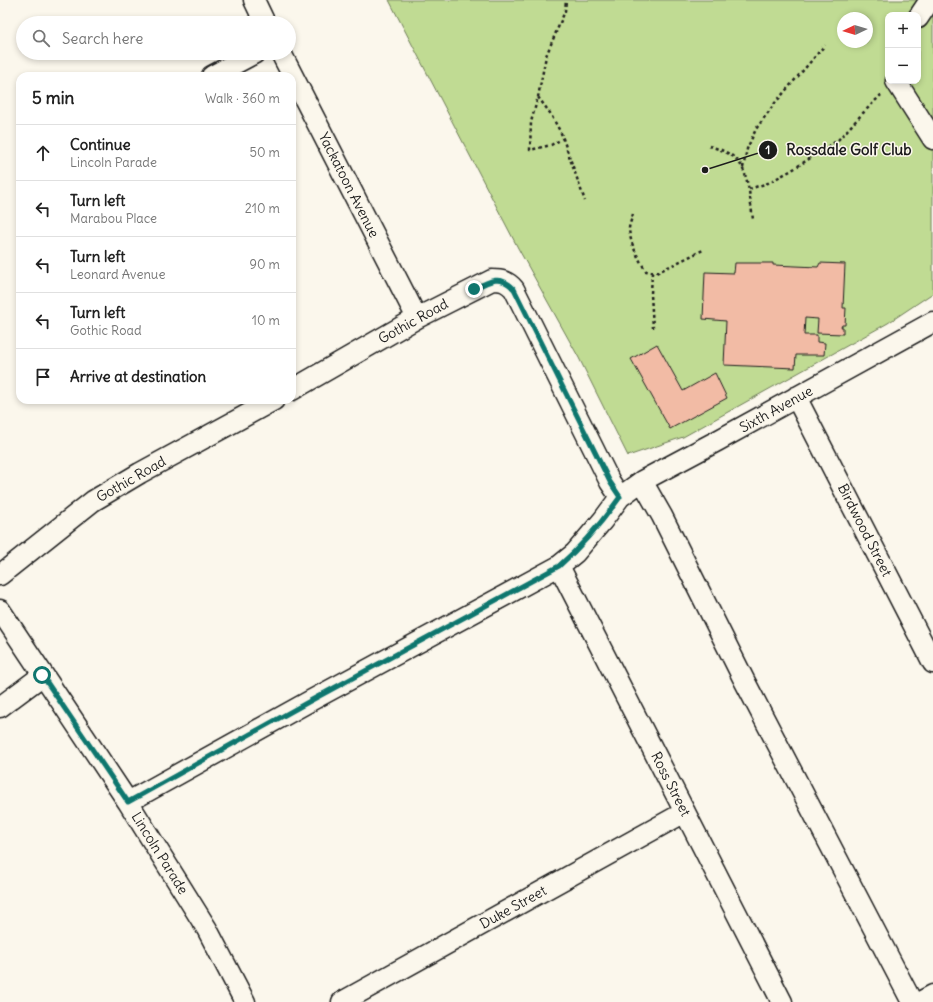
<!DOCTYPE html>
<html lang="en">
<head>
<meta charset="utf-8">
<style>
	body { margin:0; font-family:Delius,sans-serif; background:#f2f2f2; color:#222 }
	.controls { position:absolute; right:12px; top:12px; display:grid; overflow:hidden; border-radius:8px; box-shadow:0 2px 6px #0003 }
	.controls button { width:36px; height:36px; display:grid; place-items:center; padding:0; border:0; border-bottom:1px solid #e0e0e0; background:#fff; color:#222; font:20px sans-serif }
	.compass { position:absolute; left:837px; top:12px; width:36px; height:36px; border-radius:50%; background:#fff; box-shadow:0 2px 6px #0003; rotate:266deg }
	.stop { position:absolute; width:12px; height:12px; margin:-9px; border:3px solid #0f766e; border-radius:50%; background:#fff }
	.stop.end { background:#0f766e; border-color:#fff; box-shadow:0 1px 4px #0008 }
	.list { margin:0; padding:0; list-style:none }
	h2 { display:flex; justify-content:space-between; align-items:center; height:52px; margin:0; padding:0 16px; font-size:17px }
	h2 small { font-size:13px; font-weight:400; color:#767676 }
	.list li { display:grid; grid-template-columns:26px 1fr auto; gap:12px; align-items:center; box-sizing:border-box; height:56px; padding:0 16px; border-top:1px solid #e0e0e0 }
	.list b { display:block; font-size:15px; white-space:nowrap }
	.list p { margin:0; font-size:13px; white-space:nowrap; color:#767676 }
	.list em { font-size:13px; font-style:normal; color:#767676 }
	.icon { flex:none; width:22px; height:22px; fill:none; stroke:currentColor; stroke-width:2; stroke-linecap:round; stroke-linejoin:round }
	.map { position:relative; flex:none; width:933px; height:1002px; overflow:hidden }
	.search { position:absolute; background:#fff; box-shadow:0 2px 6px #0003; left:16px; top:16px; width:280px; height:44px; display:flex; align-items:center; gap:10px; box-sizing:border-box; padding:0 14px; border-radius:22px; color:#767676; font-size:15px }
	.panel { position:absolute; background:#fff; box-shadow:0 2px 6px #0003; left:16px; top:72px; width:280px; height:332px; border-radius:12px }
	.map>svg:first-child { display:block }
	.green { fill:#c0db93; stroke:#6e7c58; fill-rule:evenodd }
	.building { fill:#f2bba5; stroke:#1c1c1c }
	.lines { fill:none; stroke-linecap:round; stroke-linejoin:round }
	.minor-casing { stroke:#1c1c1c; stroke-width:23 }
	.path { stroke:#1c1c1c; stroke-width:2.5; stroke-dasharray:3 3; stroke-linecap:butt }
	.minor { stroke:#fbf7ec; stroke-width:20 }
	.route { stroke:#0f766e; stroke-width:5 }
	.labels { text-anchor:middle; stroke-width:3; stroke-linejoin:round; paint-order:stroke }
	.street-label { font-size:14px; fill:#1c1c1c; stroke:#fbf7ec }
	.leader { fill:none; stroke:#1c1c1c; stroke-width:1.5 }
	.callout-dot { fill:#1c1c1c; stroke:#fbf7ec; stroke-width:1.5 }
	.mark-label { font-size:12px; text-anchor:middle; font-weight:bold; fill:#fff }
	.callout-label { font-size:15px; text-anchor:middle; font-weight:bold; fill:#1c1c1c; stroke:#fbf7ec; stroke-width:3; stroke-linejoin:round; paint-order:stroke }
</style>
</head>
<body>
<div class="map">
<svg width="933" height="1002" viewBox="0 0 933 1002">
	<rect width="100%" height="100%" fill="#fbf7ec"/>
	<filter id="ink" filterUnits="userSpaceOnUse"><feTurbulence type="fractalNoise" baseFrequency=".025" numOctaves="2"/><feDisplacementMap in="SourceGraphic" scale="8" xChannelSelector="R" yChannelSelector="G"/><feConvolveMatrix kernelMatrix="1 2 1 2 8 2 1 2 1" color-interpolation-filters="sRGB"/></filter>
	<g filter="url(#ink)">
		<path class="green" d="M389 0H933V293L888 323 683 437 628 456 579 358 518 248ZM888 15H918V81H888ZM843 18H867V42H843Z"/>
		<path class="building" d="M735 263H773V265L818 267 820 263 845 264 843 308H846L845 325H842L841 327H843V334L817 333 818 319 805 318 804 335H817V342L825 343 824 355H796L795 368 724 365 726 321 703 319 705 272 734 273Z
			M657 344 683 391 715 373 727 398 670 429 631 359Z"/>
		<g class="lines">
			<g class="minor-casing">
				<path id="minor" d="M254 0 265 23
					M918 18 930 0
					M281 53 417 318
					M212 76 255 53
					M896 81 933 139
					M292 390 417 318 492 280C502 280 507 281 514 289L610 482 620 497
					M796 397 933 663
					M642 481 662 516 744 680 912 1002
					M559 566 782 1002
					M0 575 93 501 140 473 274 400
					M0 610 128 802 207 929 245 1002
					M0 707 43 675
					M128 802 310 701 559 566 575 553 603 520 620 497 642 481 717 441 933 322
					M342 1002 685 812
					M920 1002 933 995"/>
			</g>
			<path class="path" d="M538 97 550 113 561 133 585 201
				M564 138 551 145 530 150 531 122 538 97 546 56 565 11 566 0
				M709 146C719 149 729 152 737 160 749 172 750 202 753 219
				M743 168 747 149 756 129 775 103 825 45
				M749 189 768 183 792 170 838 140 863 113 881 95
				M633 214C632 218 629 225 629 229 630 243 639 260 646 271L656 273 703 250
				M652 272 651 294 653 328"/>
			<use href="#minor" class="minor"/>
		</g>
	</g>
	<g class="lines" filter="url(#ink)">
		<path class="route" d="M42 675 128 802 310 701 559 566C582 546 602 522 620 497L610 482 514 289C501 274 489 281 474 289"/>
	</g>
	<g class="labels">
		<g class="street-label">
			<text transform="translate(349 185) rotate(63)" y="5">Yackatoon Avenue</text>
			<text transform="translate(413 321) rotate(-29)" y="5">Gothic Road</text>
			<text transform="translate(776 409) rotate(-29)" y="5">Sixth Avenue</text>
			<text transform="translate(131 479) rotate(-30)" y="5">Gothic Road</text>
			<text transform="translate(865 530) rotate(63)" y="5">Birdwood Street</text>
			<text transform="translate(671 784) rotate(63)" y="5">Ross Street</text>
			<text transform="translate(160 853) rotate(58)" y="5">Lincoln Parade</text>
			<text transform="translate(513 907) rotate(-29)" y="5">Duke Street</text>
		</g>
	</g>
	<path class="leader" d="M705 170L768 150"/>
	<g class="callout-dot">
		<circle cx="705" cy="170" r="4"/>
		<circle cx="768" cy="150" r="10"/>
	</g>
	<g class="mark-label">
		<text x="768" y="154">1</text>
	</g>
	<g class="callout-label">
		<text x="849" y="155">Rossdale Golf Club</text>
	</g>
</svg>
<div class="controls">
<button>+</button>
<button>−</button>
</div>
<svg class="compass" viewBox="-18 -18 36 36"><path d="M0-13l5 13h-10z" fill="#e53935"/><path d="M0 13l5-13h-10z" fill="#767676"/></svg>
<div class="stop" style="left:42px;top:675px"></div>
<div class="stop end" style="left:474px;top:289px"></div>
<div class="search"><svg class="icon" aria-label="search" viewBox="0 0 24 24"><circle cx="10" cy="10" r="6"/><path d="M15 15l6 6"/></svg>Search here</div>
<section class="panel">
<h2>5 min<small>Walk · 360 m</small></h2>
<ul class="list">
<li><svg class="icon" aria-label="ahead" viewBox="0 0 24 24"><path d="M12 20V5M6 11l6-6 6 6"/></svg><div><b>Continue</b><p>Lincoln Parade</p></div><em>50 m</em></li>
<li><svg class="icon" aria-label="left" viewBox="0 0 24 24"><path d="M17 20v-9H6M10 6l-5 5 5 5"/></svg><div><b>Turn left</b><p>Marabou Place</p></div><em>210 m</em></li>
<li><svg class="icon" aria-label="left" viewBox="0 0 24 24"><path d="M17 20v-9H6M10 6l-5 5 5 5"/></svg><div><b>Turn left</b><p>Leonard Avenue</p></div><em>90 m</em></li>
<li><svg class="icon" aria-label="left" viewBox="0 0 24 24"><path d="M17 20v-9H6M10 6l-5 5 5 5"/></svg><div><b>Turn left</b><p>Gothic Road</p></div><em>10 m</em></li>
<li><svg class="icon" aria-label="arrive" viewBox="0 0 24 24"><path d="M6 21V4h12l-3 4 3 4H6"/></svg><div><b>Arrive at destination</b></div></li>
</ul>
</section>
</div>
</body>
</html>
